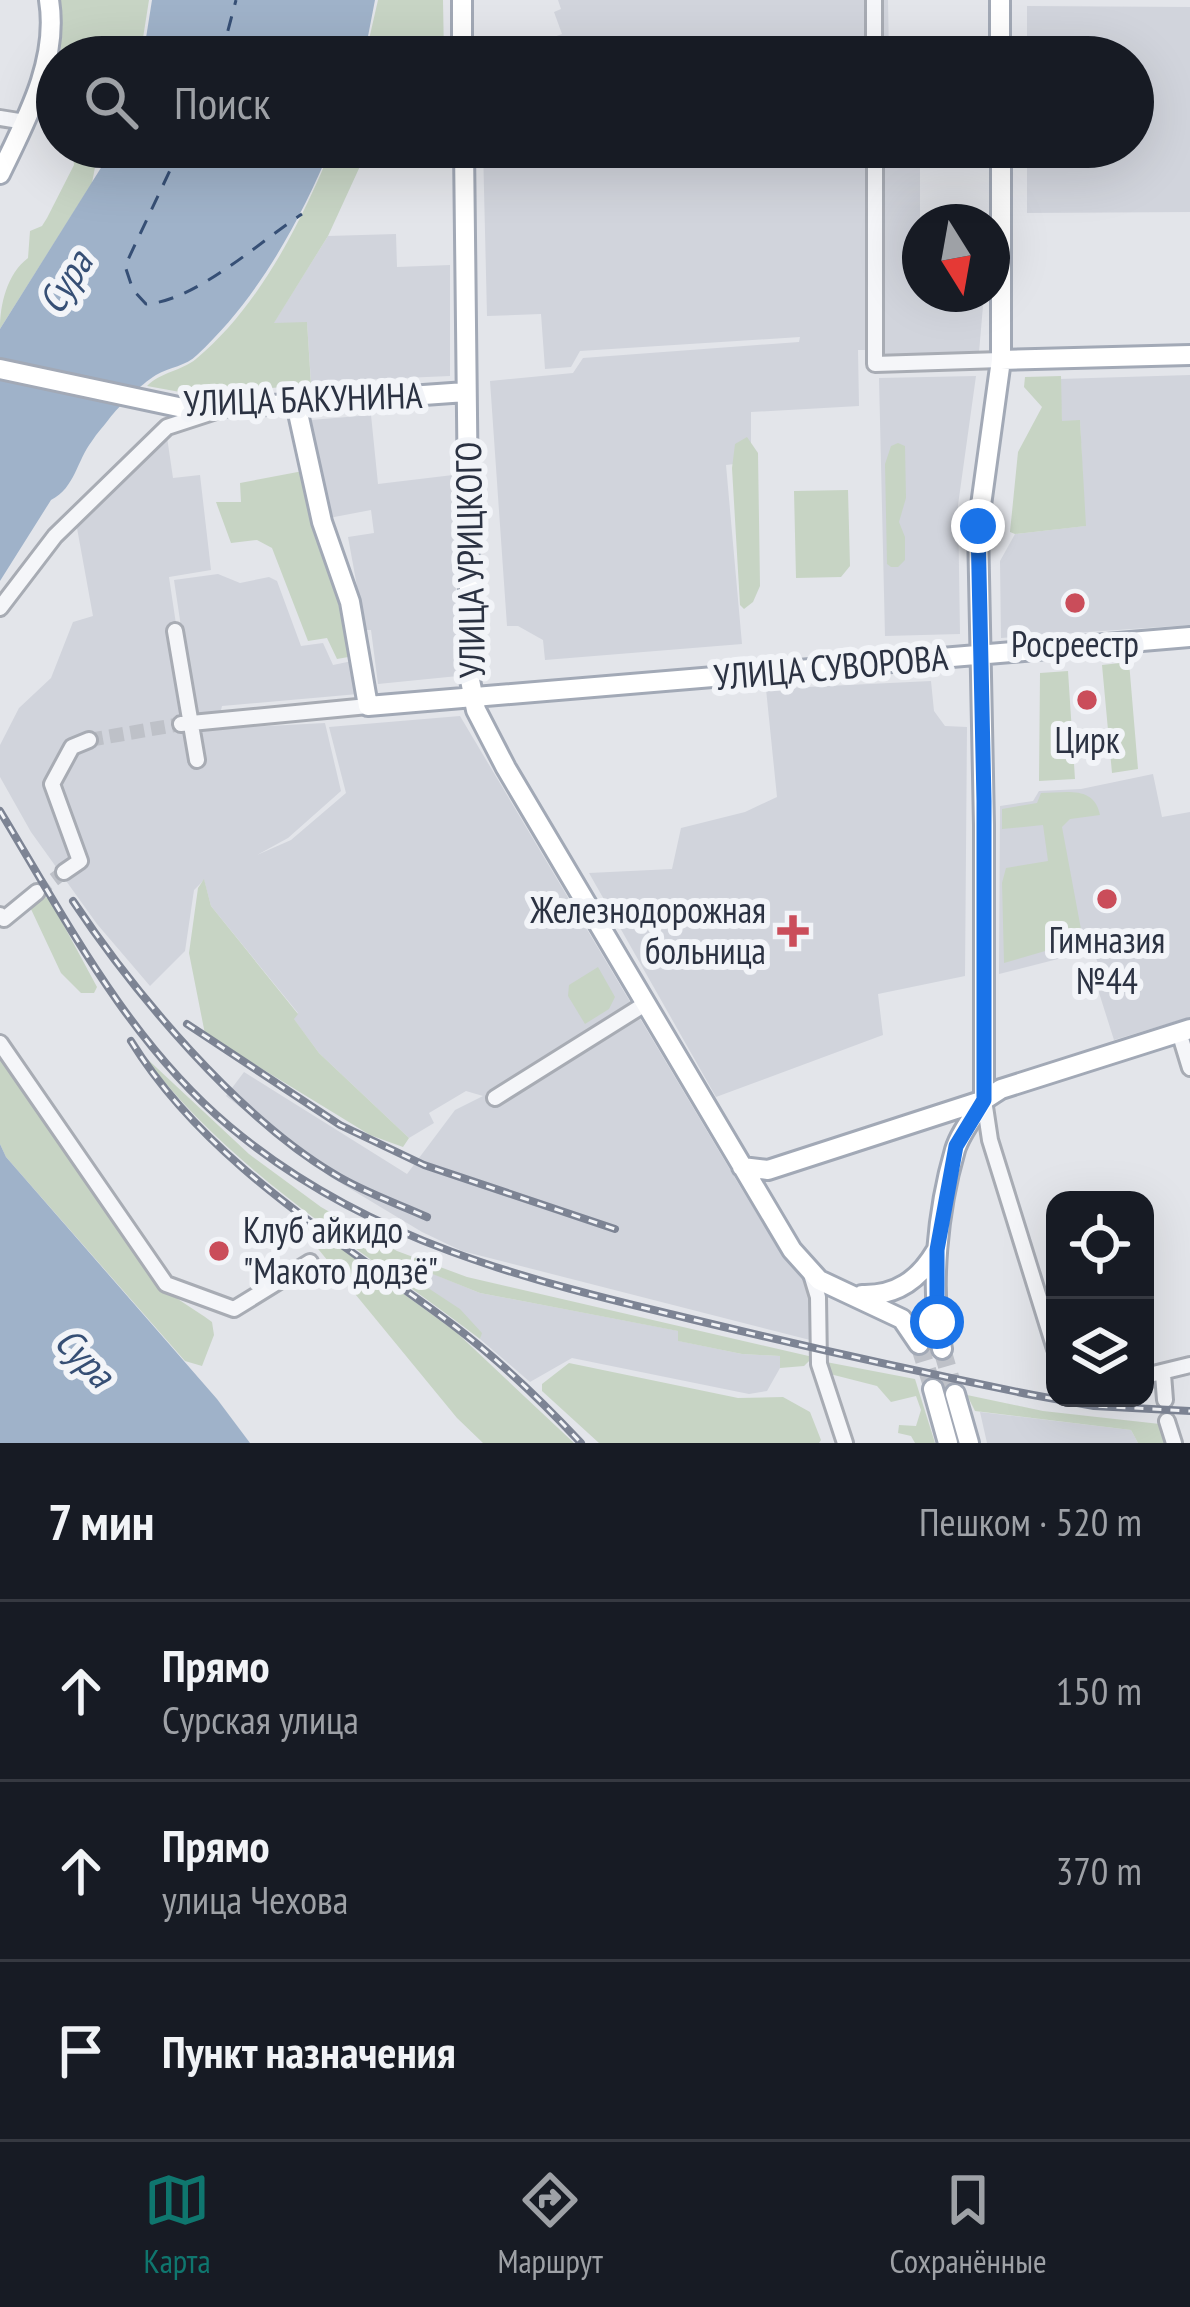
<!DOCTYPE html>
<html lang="ru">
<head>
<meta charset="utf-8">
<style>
	body { margin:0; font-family:"PT Sans Narrow",sans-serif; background:#242831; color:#f1f3f6 }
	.controls { position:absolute; right:36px; bottom:36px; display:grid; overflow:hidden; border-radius:24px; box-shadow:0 12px 48px #0002 }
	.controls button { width:108px; height:108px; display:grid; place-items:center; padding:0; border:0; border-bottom:3px solid #363941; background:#171b24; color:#f1f3f6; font:60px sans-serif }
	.compass { position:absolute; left:902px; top:204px; width:108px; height:108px; border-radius:50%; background:#171b24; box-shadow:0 12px 48px #0002; rotate:169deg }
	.stop { position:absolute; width:36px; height:36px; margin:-27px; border:9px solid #1a73e8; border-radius:50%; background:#fff }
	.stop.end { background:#1a73e8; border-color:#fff; box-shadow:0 3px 12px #0008 }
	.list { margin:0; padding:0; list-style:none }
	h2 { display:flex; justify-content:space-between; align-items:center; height:156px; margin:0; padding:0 48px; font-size:51px }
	h2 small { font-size:39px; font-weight:400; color:#9ea1a6 }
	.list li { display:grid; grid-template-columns:78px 1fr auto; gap:36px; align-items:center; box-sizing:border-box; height:180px; padding:0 48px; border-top:3px solid #363941 }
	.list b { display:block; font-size:45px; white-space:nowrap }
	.list p { margin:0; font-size:39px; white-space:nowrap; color:#9ea1a6 }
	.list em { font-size:39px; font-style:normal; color:#9ea1a6 }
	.icon { flex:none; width:66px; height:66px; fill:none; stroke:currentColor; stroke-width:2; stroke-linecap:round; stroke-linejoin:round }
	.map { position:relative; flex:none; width:1190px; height:1443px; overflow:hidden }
	.search { position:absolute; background:#171b24; box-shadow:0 12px 48px #0002; left:36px; right:36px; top:36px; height:132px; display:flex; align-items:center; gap:30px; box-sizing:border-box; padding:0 42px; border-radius:66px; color:#9ea1a6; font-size:45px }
	.sheet { height:696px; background:#171b24 }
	nav { display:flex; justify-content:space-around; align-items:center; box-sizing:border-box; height:168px; border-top:3px solid #363941; background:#171b24; font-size:33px; color:#9ea1a6 }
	nav a { display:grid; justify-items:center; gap:6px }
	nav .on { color:#0f766e }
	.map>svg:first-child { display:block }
	.built { fill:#d1d4dc }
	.green { fill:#c7d4c4 }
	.water { fill:#9fb2c9 }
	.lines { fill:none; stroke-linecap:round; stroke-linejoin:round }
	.ferry { stroke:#364f75; stroke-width:3; stroke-dasharray:15 12; stroke-linecap:butt }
	.minor-tunnel { stroke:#bec1c8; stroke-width:14; stroke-dasharray:14 7; stroke-linecap:butt }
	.major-tunnel { stroke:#bec1c8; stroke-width:18; stroke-dasharray:18 9; stroke-linecap:butt }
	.minor-casing { stroke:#a8acb4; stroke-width:20 }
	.major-casing { stroke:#a2a9b6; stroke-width:24 }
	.minor { stroke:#f5f6f9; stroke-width:14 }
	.major { stroke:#fff; stroke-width:18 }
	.rail-casing { stroke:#7d8494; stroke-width:8 }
	.rail { stroke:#f2f4f8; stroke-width:3; stroke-dasharray:9; stroke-linecap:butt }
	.route { stroke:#1a73e8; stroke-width:15 }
	.poi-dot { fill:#ca4d5a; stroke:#f2f4f8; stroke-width:4.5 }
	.labels { text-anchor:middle; stroke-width:12; stroke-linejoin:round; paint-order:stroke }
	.street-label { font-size:36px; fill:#2b3242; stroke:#f2f4f8 }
	.poi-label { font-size:36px; fill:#2b3242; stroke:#f2f4f8 }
	.water-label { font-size:39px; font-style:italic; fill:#364f75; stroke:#f2f4f8 }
</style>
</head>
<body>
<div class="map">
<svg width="1190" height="1443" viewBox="0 0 1190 1443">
	<rect width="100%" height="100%" fill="#e3e5ea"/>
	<path class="built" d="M558 0H888L889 57H491L521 54 529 46 562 34 554 12 561 9Z
		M1027 6 1190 7V212L1027 213V147H1133V57H1027Z
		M483 147H920V294H984L978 364 877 370 874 235H865L867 350H858L859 406 751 412V462L726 465 742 644 545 660 543 640 518 626H507L490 381 573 373 583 358 799 342 800 337 580 351 571 367 545 369 541 314 487 316Z
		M396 234 397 267 450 265V376L311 382 307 323 273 324 328 236Z
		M1190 375V625L1001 638 1000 561 1015 534 1085 526 1080 421 1062 422 1059 379Z
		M976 376 958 505 960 634 885 636 879 378Z
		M371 415 378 484 453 475 458 676 378 684 371 630H365L348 537 374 533 371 510 329 518 311 420Z
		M167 437 173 478 200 475 211 570 169 577 176 624 168 628 187 725 221 722 230 728 325 723 341 791 288 838 257 855 291 840 346 793 329 727 460 716 738 1183 774 1241 807 1279 813 1295 814 1341 462 1251 422 1232 329 1176 226 1096 244 1072 407 1174 455 1110 483 1096 466 1091 429 1113 434 1123 409 1138 319 1053 293 1018 298 1013 211 906 204 880 194 890 185 951 150 986 97 924 31 832 0 777V745L19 708 51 678 73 622 93 616 77 528Z
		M218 574 240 583 269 577 277 581 301 646 323 643 333 665 357 660 358 694 222 706 219 719 195 721 174 580Z
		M931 681 934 711 945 726 967 727 965 976 878 994 883 1035 716 1097 589 873 672 869 681 828 745 812 777 797 766 689Z
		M1153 774 1162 817 1190 812V1017L1114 1040 1094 977 1102 974 1093 950 999 974 1000 806 1033 801 1039 791 1081 789Z
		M431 1273 480 1293 679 1331V1341L742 1354 780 1356V1368L767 1391 749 1394 572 1358 530 1382 480 1339 481 1333 421 1284Z
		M980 1412 1131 1430 1138 1443H987Z"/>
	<path class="green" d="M59 0H149L140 57H61Z
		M378 0H443L444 57H365Z
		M79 147H109L103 158 90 152 96 162 92 183 0 329C0 304 7 274 28 258L30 231 42 226 47 218 74 165 73 154Z
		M332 147H447V152L367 151 328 236 274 323 307 322 311 385 191 394 147 386C161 372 181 371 196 359 259 307 302 221 332 147Z
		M1061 376 1062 421 1080 420 1086 526 1015 534 1010 532 1018 452 1042 407 1024 387 1025 377Z
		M747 437 758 453 760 586 753 602 744 609 740 605 732 468 735 444Z
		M898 443 905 446 906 498 899 522 905 537V560L898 567H891L887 564 885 464 891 446Z
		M303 471 347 616 354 656 337 659 327 638 308 641 272 548 257 540 231 543 216 502H241L240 483Z
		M848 490 850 566 841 577 796 578 794 491Z
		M1129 662 1138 769 1112 773 1102 665Z
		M1068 671 1075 779 1039 781 1040 673Z
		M1041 793C1066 793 1094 785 1100 815L1070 819 1062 827 1083 940 1004 963 1002 883 1006 868 1048 861 1043 825 1002 829V809L1037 803Z
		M204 879 211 906 298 1014 294 1019 319 1053 409 1138 403 1147 370 1135 205 1034 189 953 198 888Z
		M44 897 49 898 97 987 94 993H81L61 973 30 907 33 900Z
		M598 967 615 997 609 1009 585 1024 568 996 569 985Z
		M143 1055 249 1154 321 1207 397 1251 467 1277 813 1357 804 1366 780 1368V1356L742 1354 678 1341V1331L480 1293 430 1273 422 1284 460 1309 482 1333 480 1339C364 1250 232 1174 143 1055Z
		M0 1057 152 1276C168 1296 191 1306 212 1322L214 1335 202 1366 185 1361 6 1157 0 1144Z
		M308 1224 456 1332 574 1443H483L457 1418 305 1233Z
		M826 1362 915 1379 935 1443H915L911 1436 898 1433 899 1425 916 1426 921 1410 916 1396 891 1402 877 1386 830 1374Z
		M569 1363 738 1398 783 1397 810 1412 821 1440 819 1443H599L542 1391V1384Z
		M967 1395 1043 1411 1160 1424 1167 1443H1138L1131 1430 975 1411Z"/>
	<path class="water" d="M152 0H375L364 57H143Z
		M114 147H331C299 223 258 298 197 355 186 366 170 367 156 375 140 385 120 405 109 419 103 427 97 433 92 441 77 460 75 488 51 500L0 581V329Z
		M0 1144 6 1157 217 1399 250 1443H0Z"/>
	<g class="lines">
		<path class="ferry" d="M221 57 236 0
			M181 147 125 266 133 290 146 304C196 301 259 242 302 214"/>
		<path class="minor-tunnel" d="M89 740 181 724
			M37 892 64 872"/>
		<path class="major-tunnel" d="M919 1344 933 1389
			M942 1349 955 1394"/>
		<g class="minor-casing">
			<path id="minor" d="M874 0V57
				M0 118 25 122
				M875 147V364L1001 360
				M0 608 55 536 167 427 216 411
				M175 631 197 760
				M181 724 368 706
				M64 872 80 861 52 784 72 747 89 740
				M0 915 4 919 37 892
				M1179 1032 1190 1068
				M0 1043 166 1284 234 1309 310 1262
				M495 1098 645 1004
				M984 1100 990 1140 1055 1349
				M811 1274 818 1297 819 1364 845 1443
				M1163 1374 1165 1400
				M1145 1376 1190 1365
				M1167 1421 1174 1443"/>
		</g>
		<g class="major-casing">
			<path id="major" d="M462 0V57
				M1000 0V57
				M464 147 470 680 476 710 506 768 792 1250 819 1280 902 1319 919 1344
				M0 174C26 120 59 61 49 0
				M1001 360 1190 355
				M0 369 183 408 296 404 466 392
				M296 404 322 522 350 602 368 706 1190 637
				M984 1100V825L978 527 1001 360V147
				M742 1167 768 1170 984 1100 1001 1089 1190 1029
				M862 1295C896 1296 919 1280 936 1251
				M942 1349C929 1290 938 1208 955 1150 960 1133 974 1116 984 1100
				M933 1389 948 1443
				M955 1394 969 1443"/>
		</g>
		<use href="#minor" class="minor"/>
		<use href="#major" class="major"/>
		<g class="rail-casing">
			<path id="rail" d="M0 811C67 922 129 1042 229 1126 366 1241 526 1280 695 1320 807 1347 919 1372 1033 1395L1094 1406 1190 1411
				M73 901C135 994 238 1117 334 1174 363 1192 396 1203 427 1217
				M187 1024 340 1125 424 1165 615 1229
				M131 1041C207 1164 340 1240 453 1325 499 1360 541 1400 581 1443"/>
		</g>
		<use href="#rail" class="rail"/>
	</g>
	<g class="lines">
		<path class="route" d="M937 1322V1250L956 1146 984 1100V801L978 526"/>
	</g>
	<g class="poi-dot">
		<circle cx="1075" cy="603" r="12"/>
		<circle cx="1087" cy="700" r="12"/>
		<circle cx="1107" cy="899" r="12"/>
		<path d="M787 913h12v12h12v12h-12v12h-12v-12h-12v-12h12z"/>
		<circle cx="219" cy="1251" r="12"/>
	</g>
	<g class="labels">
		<g class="street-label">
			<text transform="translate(303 399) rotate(-2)" y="13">УЛИЦА БАКУНИНА</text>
			<text transform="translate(470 560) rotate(-91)" y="13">УЛИЦА УРИЦКОГО</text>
			<text transform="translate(831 667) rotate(-5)" y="13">УЛИЦА СУВОРОВА</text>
		</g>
		<g class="poi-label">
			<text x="1075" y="657">Росреестр</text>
			<text x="1087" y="753">Цирк</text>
			<text x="766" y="923" text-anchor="end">Железнодорожная<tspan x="766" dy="41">больница</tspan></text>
			<text x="1107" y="953">Гимназия<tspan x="1107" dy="41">№44</tspan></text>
			<text x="243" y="1243" text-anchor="start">Клуб айкидо<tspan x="243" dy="41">"Макото додзё"</tspan></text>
		</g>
		<g class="water-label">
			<text transform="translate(65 282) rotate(-58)" y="14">Сура</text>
			<text transform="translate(85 1357) rotate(46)" y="14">Сура</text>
		</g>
	</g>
</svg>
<div class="controls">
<button><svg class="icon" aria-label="locate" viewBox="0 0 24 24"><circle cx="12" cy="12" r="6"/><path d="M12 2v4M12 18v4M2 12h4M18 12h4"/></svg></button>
<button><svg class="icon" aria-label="layers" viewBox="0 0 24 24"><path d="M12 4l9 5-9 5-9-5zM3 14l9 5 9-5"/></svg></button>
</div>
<svg class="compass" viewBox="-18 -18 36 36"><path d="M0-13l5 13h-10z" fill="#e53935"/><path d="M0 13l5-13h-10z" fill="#9ea1a6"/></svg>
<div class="stop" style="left:937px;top:1322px"></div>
<div class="stop end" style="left:978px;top:526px"></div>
<div class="search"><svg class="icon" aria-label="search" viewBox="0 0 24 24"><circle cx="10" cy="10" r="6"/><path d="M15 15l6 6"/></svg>Поиск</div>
</div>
<section class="sheet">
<h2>7 мин<small>Пешком · 520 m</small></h2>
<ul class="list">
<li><svg class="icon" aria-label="ahead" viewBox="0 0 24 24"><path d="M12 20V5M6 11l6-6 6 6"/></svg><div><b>Прямо</b><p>Сурская улица</p></div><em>150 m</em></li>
<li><svg class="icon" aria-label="ahead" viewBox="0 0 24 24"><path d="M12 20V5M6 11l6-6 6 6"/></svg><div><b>Прямо</b><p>улица Чехова</p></div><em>370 m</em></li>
<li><svg class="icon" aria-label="arrive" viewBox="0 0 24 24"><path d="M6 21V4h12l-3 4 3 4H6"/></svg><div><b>Пункт назначения</b></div></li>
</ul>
</section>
<nav>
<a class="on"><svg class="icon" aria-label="map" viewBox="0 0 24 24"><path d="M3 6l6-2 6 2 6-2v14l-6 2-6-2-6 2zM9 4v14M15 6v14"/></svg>Карта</a>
<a><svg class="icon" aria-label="directions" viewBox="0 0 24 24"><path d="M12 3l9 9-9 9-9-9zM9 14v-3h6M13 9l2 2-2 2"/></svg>Маршрут</a>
<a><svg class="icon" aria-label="saved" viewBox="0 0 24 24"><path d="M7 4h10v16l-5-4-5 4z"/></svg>Сохранённые</a>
</nav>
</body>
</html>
